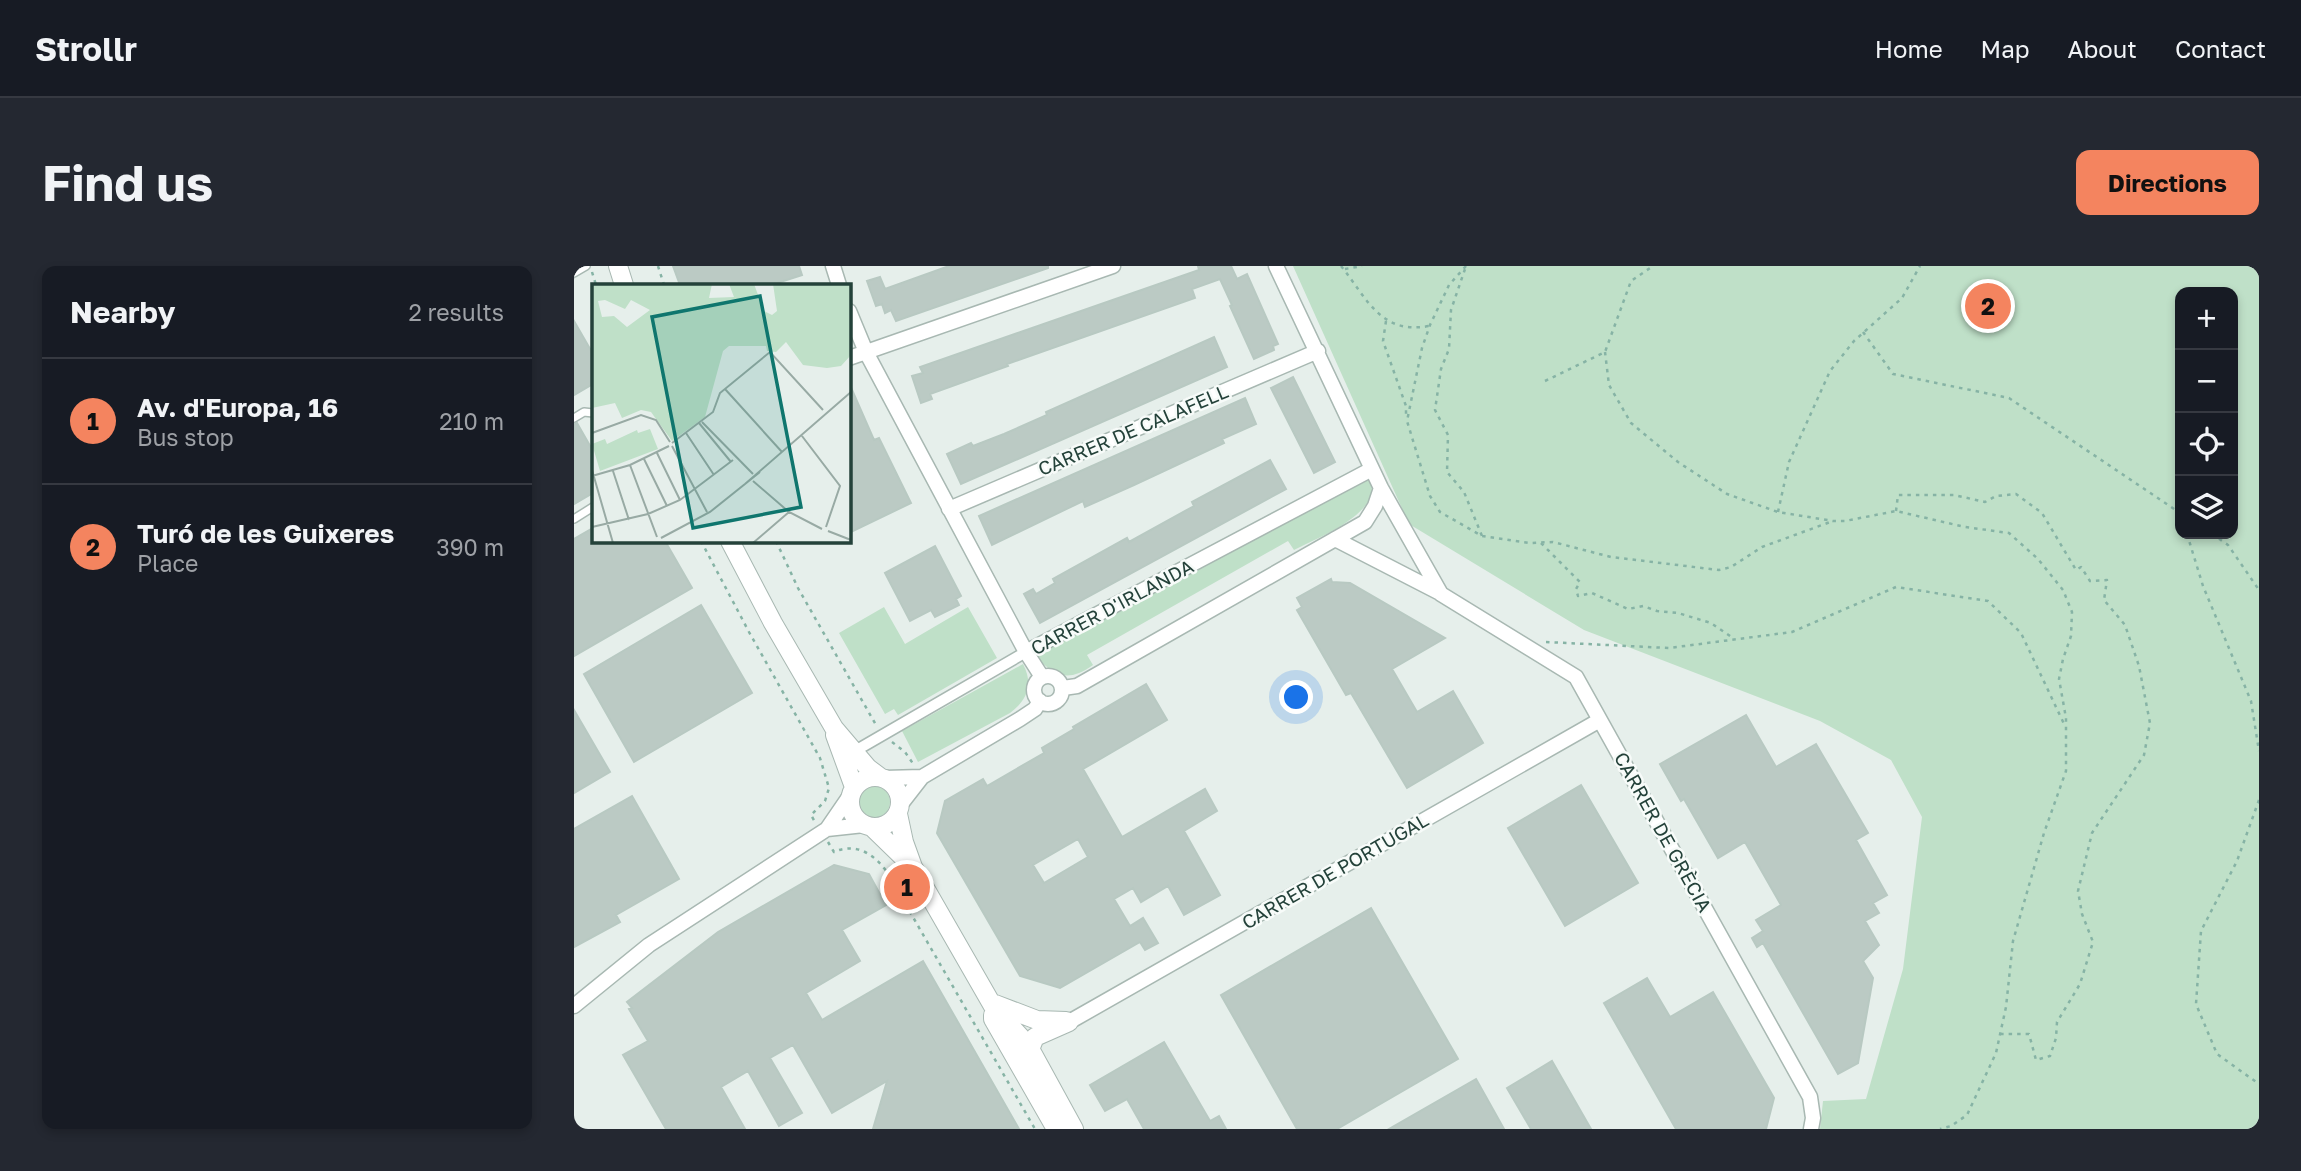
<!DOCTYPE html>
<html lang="en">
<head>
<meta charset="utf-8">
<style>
	body { margin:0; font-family:"Golos Text",sans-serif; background:#242831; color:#f1f3f6 }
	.controls { position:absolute; right:21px; top:21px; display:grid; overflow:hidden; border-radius:14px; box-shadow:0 4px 10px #0003 }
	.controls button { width:63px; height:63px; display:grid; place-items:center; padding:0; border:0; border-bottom:2px solid #363941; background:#171b24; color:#f1f3f6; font:35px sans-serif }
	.you { position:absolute; left:723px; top:432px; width:24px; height:24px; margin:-18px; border:5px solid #fff; border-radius:50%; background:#1a73e8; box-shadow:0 0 0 10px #1a73e833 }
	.badge { display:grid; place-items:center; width:46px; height:46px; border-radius:50%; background:#f4845f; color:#111; font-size:23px; font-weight:700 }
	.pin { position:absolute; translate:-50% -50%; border:4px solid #fff; box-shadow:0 2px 7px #0006 }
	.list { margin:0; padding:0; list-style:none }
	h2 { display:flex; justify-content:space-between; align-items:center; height:91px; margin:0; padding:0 28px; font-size:30px }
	h2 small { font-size:23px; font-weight:400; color:#9ea1a6 }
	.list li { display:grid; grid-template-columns:46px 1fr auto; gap:21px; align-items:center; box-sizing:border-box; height:126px; padding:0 28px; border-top:2px solid #363941 }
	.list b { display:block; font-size:26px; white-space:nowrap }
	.list p { margin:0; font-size:23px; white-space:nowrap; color:#9ea1a6 }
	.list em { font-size:23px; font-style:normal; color:#9ea1a6 }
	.icon { flex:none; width:38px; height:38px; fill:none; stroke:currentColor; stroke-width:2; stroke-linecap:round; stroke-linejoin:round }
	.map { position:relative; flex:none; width:1685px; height:863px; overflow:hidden; border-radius:14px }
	header { display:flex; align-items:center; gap:42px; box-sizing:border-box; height:98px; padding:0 35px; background:#171b24; border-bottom:2px solid #363941 }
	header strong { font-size:33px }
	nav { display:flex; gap:38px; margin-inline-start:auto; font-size:24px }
	.intro { display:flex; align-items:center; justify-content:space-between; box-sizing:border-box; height:168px; padding:0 42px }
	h1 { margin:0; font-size:49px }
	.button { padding:18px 32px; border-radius:14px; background:#f4845f; color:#111; font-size:24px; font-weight:700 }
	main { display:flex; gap:42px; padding:0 42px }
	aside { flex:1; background:#171b24; border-radius:14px; box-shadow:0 4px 10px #0003 }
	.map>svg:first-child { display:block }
	.green { fill:#bfe0c8; fill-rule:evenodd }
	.building { fill:#bbcac4; stroke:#b8c9c2; stroke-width:2; fill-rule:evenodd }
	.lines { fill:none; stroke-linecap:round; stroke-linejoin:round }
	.service-casing { stroke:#a8b8b2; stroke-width:10 }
	.pedestrian-casing { stroke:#a8b8b2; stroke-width:13 }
	.minor-casing { stroke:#a8b8b2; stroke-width:17 }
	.tertiary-casing { stroke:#a8b8b2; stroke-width:20 }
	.path { stroke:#86b3a5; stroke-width:2.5; stroke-dasharray:3.5 5; stroke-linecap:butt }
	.service { stroke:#fff; stroke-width:7 }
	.pedestrian { stroke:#fff; stroke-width:10 }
	.minor { stroke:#fff; stroke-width:14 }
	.tertiary { stroke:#fff; stroke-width:18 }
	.labels { text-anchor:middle; stroke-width:5; stroke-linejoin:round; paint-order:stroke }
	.street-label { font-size:19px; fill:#24423a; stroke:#f7fbf9 }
	.inset-road { fill:none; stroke:#98aaa4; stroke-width:2 }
	.view { fill:#0f766e; fill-opacity:0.15; stroke:#0f766e; stroke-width:3.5 }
	.inset-edge { fill:none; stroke:#24423a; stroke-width:3.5 }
</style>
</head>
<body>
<header>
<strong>Strollr</strong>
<nav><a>Home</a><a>Map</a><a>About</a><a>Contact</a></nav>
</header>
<div class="intro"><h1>Find us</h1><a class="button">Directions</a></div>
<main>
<aside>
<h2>Nearby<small>2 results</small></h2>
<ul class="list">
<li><span class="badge">1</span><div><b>Av. d'Europa, 16</b><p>Bus stop</p></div><em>210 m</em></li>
<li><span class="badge">2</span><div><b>Turó de les Guixeres</b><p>Place</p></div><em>390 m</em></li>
</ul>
</aside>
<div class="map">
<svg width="1685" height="863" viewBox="0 0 1685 863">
	<rect width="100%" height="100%" fill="#e6efeb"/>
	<path class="green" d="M719 0H1685V863H1246L1249 835 1292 833 1329 703 1348 551 1317 494 1246 455 1010 364 835 258ZM1606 26H1659V268H1606Z
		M794 210C815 245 743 272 720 284L714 275 513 389 519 399C495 416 481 412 462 390Z
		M310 341 331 378 394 341 423 392 324 449 320 443 311 448 265 367Z
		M449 398C460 419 453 434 436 447L344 496 328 465Z
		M284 536a16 16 0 1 1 32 0a16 16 0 1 1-32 0Z"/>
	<path class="building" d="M99 0H225L228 9 197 19H106Z
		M375 0H474V2L322 55 317 44 311 47 308 38 302 40 293 15 306 11 311 23Z
		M624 0H657L663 13 673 8 704 78 699 80 700 84 680 93 656 40 658 39 646 13 618 23 621 32 433 98 434 100 356 128 358 133 347 137 338 110 349 107 346 101 625 4Z
		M0 55 19 88V118L0 129Z
		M640 71 653 101 387 218 373 188 397 177 399 180 430 168 473 149 472 146Z
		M719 111 761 196 740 207 697 122Z
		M275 117 300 174 305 172 337 237 275 267Z
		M671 132 682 158 648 173 650 177 560 219 511 241 509 235 418 279 405 250Z
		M3 157 19 185V227L0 238V158Z
		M696 194 712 223 466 357 450 328 459 323 462 328 481 317 479 313 553 272 555 276 584 260 620 240 618 236Z
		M19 262V275H91L118 322 0 390V273Z
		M361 280 387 330 382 333 385 339 361 351 357 344 336 355 311 307Z
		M757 313 758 316 776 317 871 372 818 403 843 446 879 425 909 477 833 522 777 427 772 429 723 344 728 341 723 332Z
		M127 339 178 427 60 496 10 408Z
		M572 418 593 454 509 503 548 571 631 523 643 545 610 565 646 629 610 649 594 620 567 636 559 622 540 633 556 660 569 652 584 677 571 684 566 676 486 722 446 710 363 567 371 535 409 513 413 520 470 487 468 482 500 463 499 461ZM504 573 514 591 470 617 459 599Z
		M0 444 36 506 0 527Z
		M1172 449 1202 501 1242 478 1294 567 1282 574 1313 629 1299 637 1305 647 1291 655 1305 679 1289 695 1299 712 1284 797 1264 808 1189 677 1183 681 1178 672 1189 665 1182 654 1207 639 1171 576 1144 592 1110 533 1107 535 1086 498Z
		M1007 519 1064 617 991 660 934 562Z
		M58 530 105 613 42 649 46 656 0 681V563Z
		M260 599 295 608 312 639 268 664 286 695 232 727 248 754 349 695 445 863H299L313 815 258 847 219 779 196 792 228 847 205 860 174 805 147 821 171 863H92L49 789 74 775 55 743 58 742 53 736 144 666Z
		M797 642 884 793 763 863H723L647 729Z
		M1073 712 1096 751 1139 726 1200 832 1192 863H1102L1030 737Z
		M590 776 636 855 645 850 652 863H570L553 833 531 845 516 819Z
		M978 795 1017 863H957L933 822Z
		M902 813 930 863H815Z"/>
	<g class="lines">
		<g class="service-casing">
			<path id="service" d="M0 7 12 0
				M0 152 10 146 19 147
				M0 253 19 241"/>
		</g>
		<g class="pedestrian-casing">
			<path id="pedestrian" d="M281 485 452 386"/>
		</g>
		<g class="minor-casing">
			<path id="minor" d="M259 0 265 19
				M702 0 807 222 867 328 1002 411 1236 831 1239 852 1237 863
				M275 45 292 86 452 386 468 411
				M275 92 539 0
				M375 243 744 85
				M761 273 866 327
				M452 386 798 203
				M460 424a14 14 0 1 1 28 0a14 14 0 1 1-28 0Z
				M489 422 503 420 791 256 801 240 807 222
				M310 512 348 511
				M327 538 348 511 446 453 461 443 466 435
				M253 563 290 559
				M0 740 75 679 253 563 277 528
				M495 756 1026 454"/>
		</g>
		<g class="tertiary-casing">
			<path id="tertiary" d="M44 0 50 19
				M156 275 199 357 260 462 294 502 306 511
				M261 469 280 521
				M276 536a25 25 0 1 1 50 0a25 25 0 1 1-50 0Z
				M324 548 330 576 339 601 420 742 454 779 500 863
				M299 562 334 596
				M421 738 463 754 492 755
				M419 749V753L482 863
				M453 791 461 771 495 756"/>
		</g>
		<path class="path" d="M84 0 90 19
			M767 0C793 32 806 69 855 60
			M892 0 875 19 856 59 848 82 833 155 856 230 866 246 908 270 956 277 979 276 1037 291 1145 304 1157 301 1188 281 1259 255
			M771 3 788 0
			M891 3 877 44 875 83 867 103 861 144 874 169 873 206 890 226 908 270
			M18 6 22 19
			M812 55 809 75 832 140V149
			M1289 66 1319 108 1435 132 1606 247
			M1031 86 1035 119 1057 157 1104 196 1153 228 1204 246 1259 255H1271L1322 245 1391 261 1435 267 1464 293 1489 324 1498 346 1497 370 1489 393 1485 413 1492 452V505L1470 567 1439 675 1432 741 1422 787 1393 849 1377 860 1366 863
			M971 115 1031 86 1057 15 1079 0
			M1322 245 1324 229H1380L1411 236 1422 230 1442 228 1468 247 1502 304 1507 301 1516 315 1533 314 1530 334 1551 359 1565 400 1576 457 1570 489 1518 567 1504 625 1508 648 1519 676 1506 718 1483 756 1482 772 1476 790 1462 794 1455 768H1426
			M1204 246 1215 196 1256 105 1280 75 1328 32 1346 0
			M1613 268 1629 320 1677 435 1685 485
			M1638 268 1654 279 1685 324
			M127 275 175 366 246 492 255 522 251 535 237 549 241 556
			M202 275 224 322 302 459
			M967 277 1006 316 1002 323 1004 330 1018 327 1054 343 1069 340 1083 345 1104 347 1137 357 1159 372
			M972 376 1095 382 1218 366 1322 321 1414 335 1447 367 1491 460
			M318 476 331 486 340 499
			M1685 534 1663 595 1627 665 1622 738 1643 788 1685 818
			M254 576 260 586C282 576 300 588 313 606L461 863"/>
		<use href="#service" class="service"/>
		<use href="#pedestrian" class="pedestrian"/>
		<use href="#minor" class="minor"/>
		<use href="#tertiary" class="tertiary"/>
	</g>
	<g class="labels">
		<g class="street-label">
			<text transform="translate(559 164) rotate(-23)" y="7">CARRER DE CALAFELL</text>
			<text transform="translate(538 341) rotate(-28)" y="7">CARRER D'IRLANDA</text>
			<text transform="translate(1089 566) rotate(61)" y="7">CARRER DE GRÈCIA</text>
			<text transform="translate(761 605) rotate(-30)" y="7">CARRER DE PORTUGAL</text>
		</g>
	</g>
	<g transform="translate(18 18)">
		<rect width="259" height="259" fill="#e6efeb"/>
		<path d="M0 0H120L117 14 142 13 137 0H162L172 27 180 31 185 27 181 0H259V71L249 82 235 84 211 81 194 58 184 68 175 67 174 62H137L131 67 113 133 80 157 59 128 49 126 30 134 23 119 0 124ZM13 16 33 25 39 16 58 26 35 43 22 32 10 33 6 17ZM58 145 66 165 8 187 0 160 13 155 15 160 45 146 46 149Z" fill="#bfe0c8" fill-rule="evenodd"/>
		<path class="inset-road" d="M133 105 190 168M110 138 161 190M107 139 139 178M0 149 49 131 64 136 78 158M94 149 122 191M210 152 248 202 234 243M80 159 121 128 128 109 178 68 231 126M80 162 115 228M65 169 88 216M52 175 75 222M38 181 65 253M0 186 21 259M21 187 37 236M0 192 38 181 77 162M161 197 197 228 230 245M153 200 259 108M0 243 56 230 88 216 141 176M236 247 259 256M69 254 118 228 168 188M161 259 197 228"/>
		<path class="view" d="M168 12 209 223 101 244 60 33Z"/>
		<rect width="259" height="259" class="inset-edge"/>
	</g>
</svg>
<div class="controls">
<button>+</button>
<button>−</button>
<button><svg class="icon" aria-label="locate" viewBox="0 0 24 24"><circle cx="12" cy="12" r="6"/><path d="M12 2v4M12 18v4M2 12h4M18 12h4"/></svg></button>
<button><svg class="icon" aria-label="layers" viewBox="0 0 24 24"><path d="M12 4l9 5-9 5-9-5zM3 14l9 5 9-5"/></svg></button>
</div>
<div class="you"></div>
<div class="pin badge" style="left:333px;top:621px">1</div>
<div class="pin badge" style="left:1414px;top:40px">2</div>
</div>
</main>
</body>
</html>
